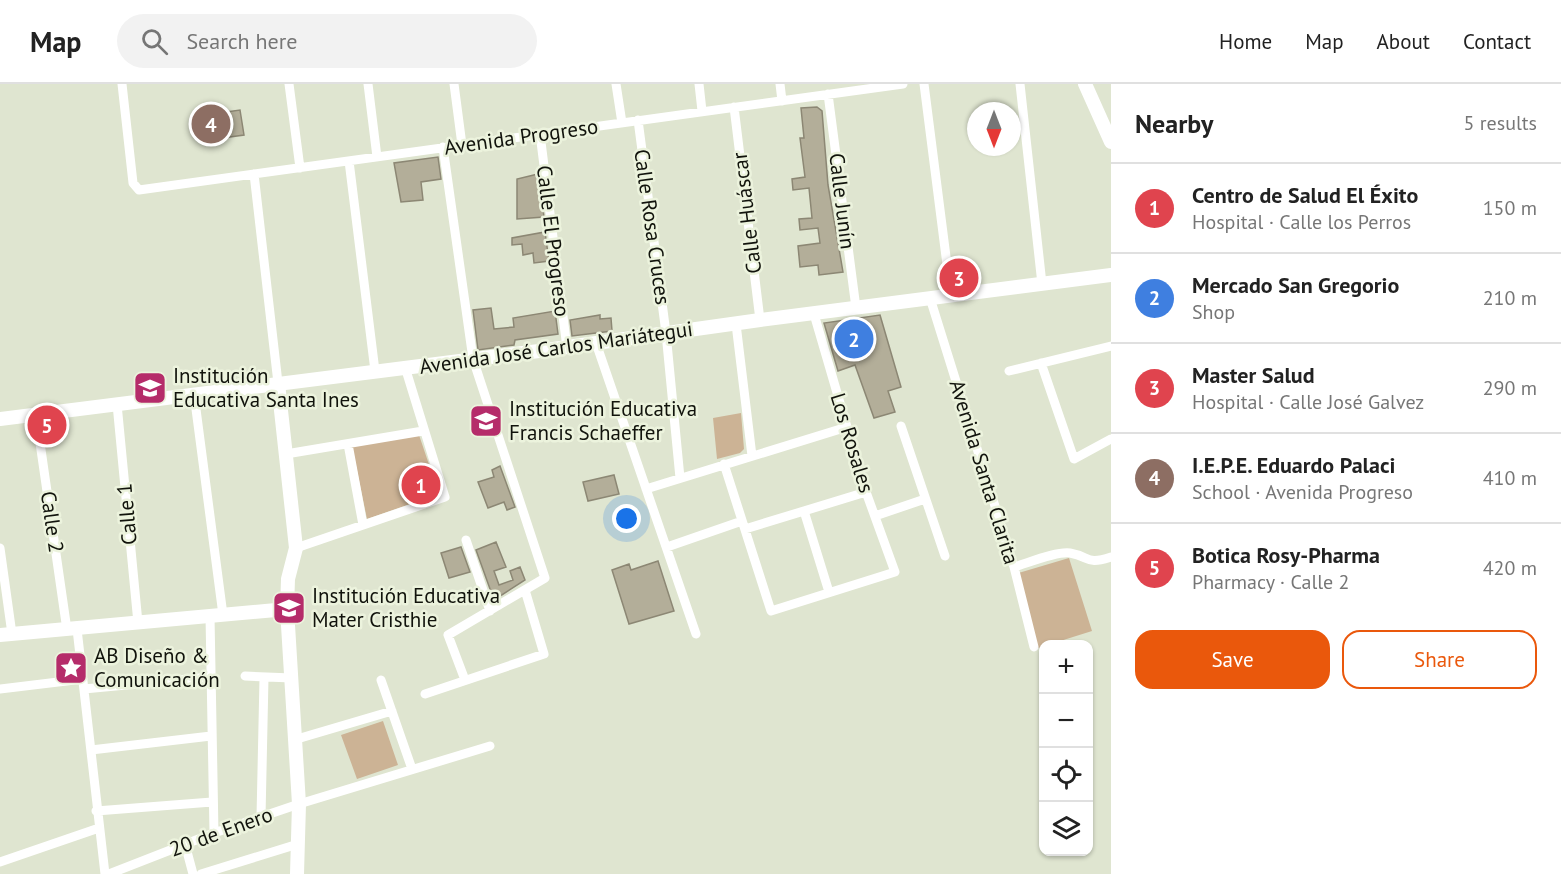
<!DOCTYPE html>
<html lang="en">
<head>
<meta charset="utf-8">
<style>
	body { margin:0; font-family:"PT Sans",sans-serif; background:#f2f2f2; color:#222 }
	.controls { position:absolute; right:18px; bottom:18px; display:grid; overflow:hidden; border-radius:12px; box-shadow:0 2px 4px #0004 }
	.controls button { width:54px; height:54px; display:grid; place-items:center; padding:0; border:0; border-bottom:2px solid #e0e0e0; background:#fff; color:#222; font:30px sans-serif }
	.compass { position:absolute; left:967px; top:18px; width:54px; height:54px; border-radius:50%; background:#fff; box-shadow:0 2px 4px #0004; rotate:180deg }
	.you { position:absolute; left:627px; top:435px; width:21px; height:21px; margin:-15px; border:4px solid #fff; border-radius:50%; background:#1a73e8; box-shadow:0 0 0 9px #1a73e833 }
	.badge { display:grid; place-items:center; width:39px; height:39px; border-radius:50%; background:#ea580c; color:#fff; font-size:20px; font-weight:700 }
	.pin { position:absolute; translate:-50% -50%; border:3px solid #fff; box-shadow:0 2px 6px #0006 }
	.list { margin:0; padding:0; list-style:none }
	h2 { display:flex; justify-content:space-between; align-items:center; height:78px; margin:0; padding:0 24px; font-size:26px }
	h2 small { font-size:20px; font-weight:400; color:#767676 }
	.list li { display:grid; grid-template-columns:39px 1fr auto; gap:18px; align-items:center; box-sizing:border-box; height:90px; padding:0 24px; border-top:2px solid #e0e0e0 }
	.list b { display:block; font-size:22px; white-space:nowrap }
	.list p { margin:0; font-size:20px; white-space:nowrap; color:#767676 }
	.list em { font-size:20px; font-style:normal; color:#767676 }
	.actions { display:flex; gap:12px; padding:18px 24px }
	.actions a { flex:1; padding:14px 0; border:2px solid #ea580c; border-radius:18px; text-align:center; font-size:21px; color:#ea580c }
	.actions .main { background:#ea580c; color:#fff }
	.icon { flex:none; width:33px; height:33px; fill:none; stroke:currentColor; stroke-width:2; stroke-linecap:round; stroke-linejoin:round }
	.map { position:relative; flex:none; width:1111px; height:790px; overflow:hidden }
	header { display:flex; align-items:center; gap:36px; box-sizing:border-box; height:84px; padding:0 30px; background:#fff; border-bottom:2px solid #e0e0e0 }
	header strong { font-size:28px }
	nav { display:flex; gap:33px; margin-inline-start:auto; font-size:21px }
	.search { width:420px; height:54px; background:#f2f2f2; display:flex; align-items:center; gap:15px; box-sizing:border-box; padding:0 21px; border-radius:33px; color:#767676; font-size:22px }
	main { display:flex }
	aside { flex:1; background:#fff }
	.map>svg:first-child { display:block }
	.green { fill:#ccb395 }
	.building { fill:#b3ae99; stroke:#8c8774; stroke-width:1.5 }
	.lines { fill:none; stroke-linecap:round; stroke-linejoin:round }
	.street { stroke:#fff; stroke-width:9 }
	.secondary { stroke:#fff; stroke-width:14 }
	.labels { text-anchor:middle; stroke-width:5; stroke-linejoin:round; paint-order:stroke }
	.street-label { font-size:21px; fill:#11130c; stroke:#ecf3dd }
	.poi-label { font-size:21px; fill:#11130c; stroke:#ecf3dd; text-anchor:start }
</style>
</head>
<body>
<header>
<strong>Map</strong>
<div class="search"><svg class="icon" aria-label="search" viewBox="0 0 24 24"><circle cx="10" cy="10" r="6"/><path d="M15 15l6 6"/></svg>Search here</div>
<nav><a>Home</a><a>Map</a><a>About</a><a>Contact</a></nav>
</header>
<main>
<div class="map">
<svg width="1111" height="790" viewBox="0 0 1111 790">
	<rect width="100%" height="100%" fill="#dfe5d0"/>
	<path class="green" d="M741 329 744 365 740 369 717 375 713 334Z
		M419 351 439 410 367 435 352 362Z
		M1069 474 1092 547 1038 564 1015 490Z
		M383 637 398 681 357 695 341 651Z"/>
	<path class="building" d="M817 23 822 27 828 101 843 188 819 191 818 181 800 183 798 162 820 159 818 144 800 146 799 135 812 134 809 104 793 106 792 95 805 93 800 54H804L801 24Z
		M240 26 244 51 208 56 205 31Z
		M438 73 441 95 421 98 423 116 401 118 394 79Z
		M538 90 544 133 517 135V95Z
		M545 148 549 177 534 179 533 169 523 171 522 160 512 161V154Z
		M491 224 494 245 514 243 513 234 555 227 558 250 515 256 514 261 478 266 473 226Z
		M600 231V235L611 234 612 247 572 252 570 236Z
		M880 231 901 303 888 307 895 328 874 334 855 281 838 287 824 239Z
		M500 382 515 423 507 426 504 418 488 424 478 398 494 393 492 386Z
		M428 388 434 408 415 414 408 394Z
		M614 391 619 410 588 417 583 398Z
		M496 458 506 483 494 487 499 501 513 496 510 487 520 483 525 496 494 516 476 466Z
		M461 463 470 488 449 494 441 469Z
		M658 477 674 527 629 540 612 486 629 480 631 486Z"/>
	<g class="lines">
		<path class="street" d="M122 0 133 99 139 106 903 0
			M289 0 300 84
			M368 0 377 73
			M454 0 462 61
			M616 0 622 39
			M699 0 702 27
			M780 0 782 17
			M924 0 951 212
			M1020 0 1042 200
			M828 10 856 224
			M734 23 760 236
			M638 36 666 249 680 394
			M540 50 567 264
			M443 63 473 275 545 494 448 551 465 596
			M349 77 375 287
			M254 90 278 299
			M930 214 1014 483 1034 563
			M736 240 752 372
			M596 259 696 550
			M1041 279 1074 375 1111 355
			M1009 287 1111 262
			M194 310 223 531
			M117 320 138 539
			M36 331 67 546
			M901 342 945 472
			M348 360 363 441
			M286 370 423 347
			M724 380 771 527 895 488 866 408 814 230
			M646 405 847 343
			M804 427 829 508
			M875 432 925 415
			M745 445 866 408
			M466 456 490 527
			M667 463 742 437
			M0 464 12 550
			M296 464 445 413 405 283
			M1014 483C1028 479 1057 467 1070 469 1091 473 1086 481 1111 473
			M210 532 214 749
			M77 545 105 790
			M245 592 292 594
			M381 596 412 685
			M0 605 83 595
			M84 605 210 593
			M425 610 544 570 525 506
			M297 655 392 627
			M91 666 211 652
			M96 727 212 718
			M261 733 264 594
			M185 760 193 790
			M0 778 99 744
			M109 790 214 749 299 720 490 662
			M201 790 298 760"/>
		<path class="secondary" d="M1085 0 1111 58
			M278 299 296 464 288 495 287 525 299 720 297 790
			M0 335 539 267 760 236 1111 191
			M0 551 287 525"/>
	</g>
	<defs>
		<g id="school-square" transform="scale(1.725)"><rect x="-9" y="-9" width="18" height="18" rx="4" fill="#b52c6a" stroke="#ecf3dd"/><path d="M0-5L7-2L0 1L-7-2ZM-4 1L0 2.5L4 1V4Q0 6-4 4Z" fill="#fff"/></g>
		<g id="sight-square" transform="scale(1.725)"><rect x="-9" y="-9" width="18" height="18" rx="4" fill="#b52c6a" stroke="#ecf3dd"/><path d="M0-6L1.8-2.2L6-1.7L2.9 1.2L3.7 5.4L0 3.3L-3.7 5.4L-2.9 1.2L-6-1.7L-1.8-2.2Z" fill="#fff"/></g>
	</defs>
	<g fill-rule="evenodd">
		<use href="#school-square" x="150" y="304"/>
		<use href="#school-square" x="486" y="337"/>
		<use href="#school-square" x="289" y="524"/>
		<use href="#sight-square" x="71" y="584"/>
	</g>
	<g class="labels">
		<g class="street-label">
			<text transform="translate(521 53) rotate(-8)" y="7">Avenida Progreso</text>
			<text transform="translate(842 117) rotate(83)" y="7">Calle Junín</text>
			<text transform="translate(747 129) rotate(-97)" y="7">Calle Huáscar</text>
			<text transform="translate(652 143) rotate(82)" y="7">Calle Rosa Cruces</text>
			<text transform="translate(553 157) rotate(83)" y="7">Calle El Progreso</text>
			<text transform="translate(556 264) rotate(-8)" y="7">Avenida José Carlos Mariátegui</text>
			<text transform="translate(852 359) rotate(73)" y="7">Los Rosales</text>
			<text transform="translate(984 388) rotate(73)" y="7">Avenida Santa Clarita</text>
			<text transform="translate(127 430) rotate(-95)" y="7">Calle 1</text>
			<text transform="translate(52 438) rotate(82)" y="7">Calle 2</text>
			<text transform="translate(221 748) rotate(-20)" y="7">20 de Enero</text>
		</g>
		<g class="poi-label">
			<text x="173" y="299">Institución<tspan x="173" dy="24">Educativa Santa Ines</tspan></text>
			<text x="509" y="332">Institución Educativa<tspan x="509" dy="24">Francis Schaeffer</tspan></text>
			<text x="312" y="519">Institución Educativa<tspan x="312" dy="24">Mater Cristhie</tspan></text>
			<text x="94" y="579">AB Diseño &amp;<tspan x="94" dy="24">Comunicación</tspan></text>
		</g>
	</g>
</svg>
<div class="controls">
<button>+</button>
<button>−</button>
<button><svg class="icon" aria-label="locate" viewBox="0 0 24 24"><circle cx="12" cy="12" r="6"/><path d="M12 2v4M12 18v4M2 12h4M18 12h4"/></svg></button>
<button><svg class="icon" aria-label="layers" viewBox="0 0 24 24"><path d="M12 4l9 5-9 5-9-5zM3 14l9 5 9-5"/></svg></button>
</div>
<svg class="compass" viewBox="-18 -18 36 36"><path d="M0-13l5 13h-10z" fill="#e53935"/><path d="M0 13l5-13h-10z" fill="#767676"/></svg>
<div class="you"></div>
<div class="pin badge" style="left:421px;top:401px;background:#e0444e">1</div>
<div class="pin badge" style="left:854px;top:255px;background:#3f7fe0">2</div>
<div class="pin badge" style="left:959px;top:194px;background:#e0444e">3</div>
<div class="pin badge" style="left:211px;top:40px;background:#8d6e63">4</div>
<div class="pin badge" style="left:47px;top:341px;background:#e0444e">5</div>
</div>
<aside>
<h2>Nearby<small>5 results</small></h2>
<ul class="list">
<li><span class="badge" style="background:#e0444e">1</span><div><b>Centro de Salud El Éxito</b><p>Hospital · Calle los Perros</p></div><em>150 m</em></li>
<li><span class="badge" style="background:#3f7fe0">2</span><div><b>Mercado San Gregorio</b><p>Shop</p></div><em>210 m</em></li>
<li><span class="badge" style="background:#e0444e">3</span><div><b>Master Salud</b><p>Hospital · Calle José Galvez</p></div><em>290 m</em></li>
<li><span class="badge" style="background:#8d6e63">4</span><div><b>I.E.P.E. Eduardo Palaci</b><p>School · Avenida Progreso</p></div><em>410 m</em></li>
<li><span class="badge" style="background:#e0444e">5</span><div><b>Botica Rosy-Pharma</b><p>Pharmacy · Calle 2</p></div><em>420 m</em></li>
</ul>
<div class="actions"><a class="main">Save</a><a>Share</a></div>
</aside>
</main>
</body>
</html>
